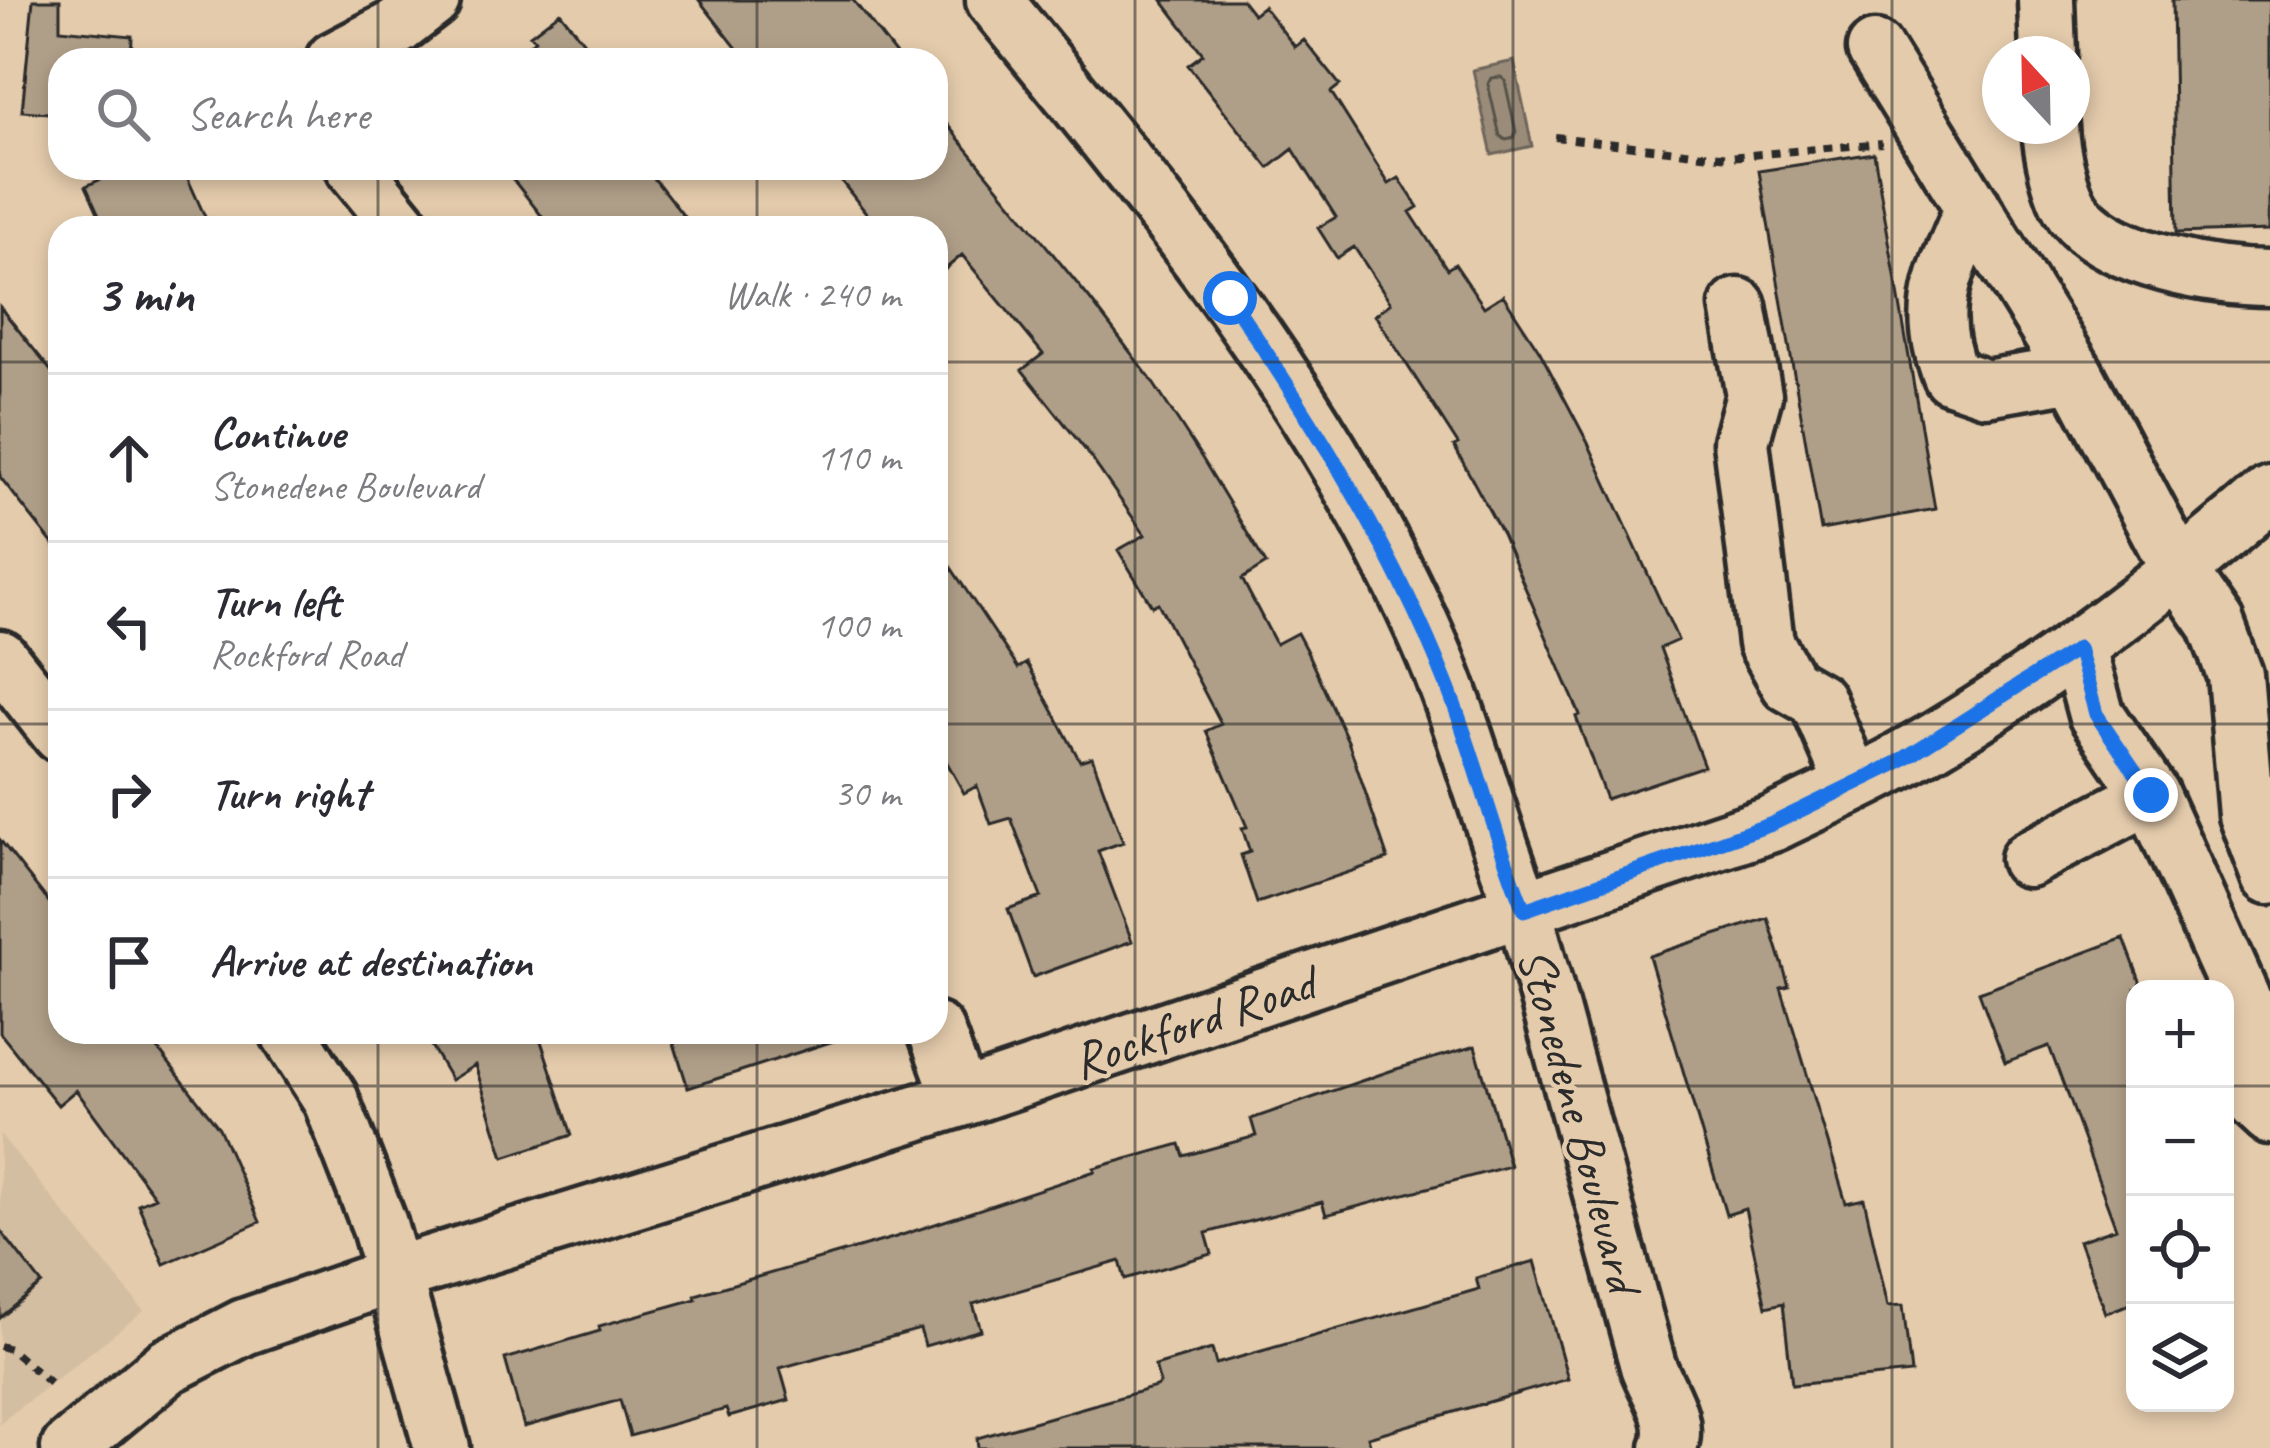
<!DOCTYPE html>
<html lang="en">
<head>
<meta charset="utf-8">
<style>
	body { margin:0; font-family:Caveat,sans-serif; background:#f2f2f3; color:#2b2b33 }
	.controls { position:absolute; right:36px; bottom:36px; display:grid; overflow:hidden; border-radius:24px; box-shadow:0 6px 18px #0003 }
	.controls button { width:108px; height:108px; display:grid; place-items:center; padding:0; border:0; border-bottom:3px solid #e1e1e2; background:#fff; color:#2b2b33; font:60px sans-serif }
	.compass { position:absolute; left:1982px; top:36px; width:108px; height:108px; border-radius:50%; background:#fff; box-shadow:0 6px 18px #0003; rotate:338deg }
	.stop { position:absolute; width:36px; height:36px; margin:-27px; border:9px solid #1a73e8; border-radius:50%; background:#fff }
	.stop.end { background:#1a73e8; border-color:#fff; box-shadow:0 3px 12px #0008 }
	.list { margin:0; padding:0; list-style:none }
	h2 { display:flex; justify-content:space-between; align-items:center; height:156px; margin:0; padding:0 48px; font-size:51px }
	h2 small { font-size:39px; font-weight:400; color:#7c7c81 }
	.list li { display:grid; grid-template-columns:78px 1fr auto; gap:36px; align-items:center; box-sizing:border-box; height:168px; padding:0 48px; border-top:3px solid #e1e1e2 }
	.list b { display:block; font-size:45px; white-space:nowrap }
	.list p { margin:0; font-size:39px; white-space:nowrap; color:#7c7c81 }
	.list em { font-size:39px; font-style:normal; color:#7c7c81 }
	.icon { flex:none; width:66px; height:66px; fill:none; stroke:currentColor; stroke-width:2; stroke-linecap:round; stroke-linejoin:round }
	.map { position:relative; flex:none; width:2270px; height:1448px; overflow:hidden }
	.search { position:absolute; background:#fff; box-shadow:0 6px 18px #0003; left:48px; top:48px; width:900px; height:132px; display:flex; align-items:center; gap:30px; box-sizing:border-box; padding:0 42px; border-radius:36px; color:#7c7c81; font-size:45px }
	.panel { position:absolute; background:#fff; box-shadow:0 6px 18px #0003; left:48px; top:216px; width:900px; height:828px; border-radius:36px }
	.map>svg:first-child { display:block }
	.built { fill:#d4bea1 }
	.water { fill:#9a8c79; stroke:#6e655a; stroke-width:3 }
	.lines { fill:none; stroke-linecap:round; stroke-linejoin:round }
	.shore { stroke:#57524a; stroke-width:3 }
	.building { fill:#b09f88; stroke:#2b2b2b; stroke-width:3 }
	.minor-casing { stroke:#2b2b2b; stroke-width:63 }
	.path { stroke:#2b2b2b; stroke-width:8; stroke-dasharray:9 9; stroke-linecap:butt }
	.minor { stroke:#e4cbac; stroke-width:54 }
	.route { stroke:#1a73e8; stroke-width:15 }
	.grid { fill:none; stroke:#2b2b2b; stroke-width:3; stroke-opacity:0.55 }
	.labels { text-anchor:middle; stroke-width:9; stroke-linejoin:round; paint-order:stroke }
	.street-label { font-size:51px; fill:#2b2b2b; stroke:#e4cbac }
</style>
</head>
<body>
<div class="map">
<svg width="2270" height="1448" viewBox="0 0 2270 1448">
	<rect width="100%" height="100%" fill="#e4cbac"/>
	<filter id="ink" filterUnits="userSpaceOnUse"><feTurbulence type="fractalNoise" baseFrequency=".00833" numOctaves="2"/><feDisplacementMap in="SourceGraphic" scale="24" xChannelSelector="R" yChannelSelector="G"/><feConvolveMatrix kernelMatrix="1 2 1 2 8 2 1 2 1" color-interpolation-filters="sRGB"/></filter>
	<g filter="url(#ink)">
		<path class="built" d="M0 1134 144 1311 0 1423Z"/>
		<path class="water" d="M1514 61 1532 146 1492 155 1473 70Z"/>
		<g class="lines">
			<path class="shore" d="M1501 77 1505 81 1516 132 1514 138 1506 140 1500 136 1488 84 1491 78Z"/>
		</g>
		<path class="building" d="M33 0H60V29L132 36 131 60H60V114L22 111Z
			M699 0H853L900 60H746Z
			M1162 0H1242L1253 14 1263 6 1295 47 1304 40 1340 85 1331 92 1389 184 1399 178 1418 207 1410 212 1447 269 1455 264 1484 307 1503 295 1540 352 1589 445 1678 640 1660 648 1704 766 1606 799 1576 717 1580 715 1502 534 1454 446 1458 444 1375 315 1391 303 1354 247 1337 258 1318 228 1336 217 1293 149 1269 168 1188 65 1203 54Z
			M2172 0H2270V230L2176 233Z
			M560 12 598 60H510L535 40 530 35Z
			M936 111 1089 298 1150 378 1202 458 1266 564 1242 579 1276 644 1297 633 1306 650 1348 741 1388 859 1257 903 1241 855 1250 852 1242 828 1247 827 1206 731 1221 724 1158 603 1152 606 1118 550 1145 535 1087 452 1022 370 1043 354 962 255 936 277V228H878L831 168H936Z
			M1874 153 1935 509 1821 530 1759 171Z
			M126 168H183L210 228H105L86 186Z
			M504 168H646L693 228H551Z
			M0 307 60 382V553L0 477Z
			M936 545 1018 668 1027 663 1080 761 1092 757 1123 842 1098 851 1132 941 1033 977 1008 909 1041 897 1011 818 991 824 977 786 964 793 936 743Z
			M0 840 60 916V1032H145L219 1128 260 1222 164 1264 138 1204 155 1197 76 1090 58 1105 0 1033Z
			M1768 918 1789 986 1781 988 1846 1203 1864 1199 1888 1306 1903 1305 1911 1373 1792 1385 1783 1303 1766 1307 1745 1209 1726 1215 1649 956Z
			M2124 938 2143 989H2135V1302L2106 1313 2079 1241 2116 1228 2049 1046 2005 1062 1979 992Z
			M423 1032H538L572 1135 504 1157 475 1065 451 1080Z
			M698 1032H839L840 1039 688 1088 673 1040Z
			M1475 1046 1510 1166 1326 1215 1322 1202 1206 1233 1212 1254 1125 1279 1120 1261 973 1304 981 1330 925 1346 920 1329 780 1368 789 1400 729 1417 726 1409 630 1436 620 1400 524 1427 505 1359 600 1331 599 1326 696 1299 695 1295 893 1238 1095 1171 1094 1168 1180 1144 1184 1156 1256 1136 1251 1119 1393 1070Z
			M0 1230 42 1284 0 1318Z
			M1535 1261 1568 1379 1368 1437 1371 1448H978L977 1438 1156 1387 1160 1384 1155 1366 1212 1349 1216 1364 1479 1289 1476 1278Z"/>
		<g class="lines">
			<g class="minor-casing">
				<path id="minor" d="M994 0C1136 174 1279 346 1383 546 1406 591 1430 640 1447 687 1475 761 1494 837 1524 910L1648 1366C1658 1393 1680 1419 1669 1448
					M2046 0 2048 54
					M1875 49 2075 373 2180 572 2216 624 2235 675 2247 815 2270 876
					M334 60 397 27 432 0
					M2050 126C2051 151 2060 196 2076 216 2113 261 2215 278 2270 278
					M354 168 403 228
					M1973 207C1946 272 1923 306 1951 376L1986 388 2075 373
					M1738 306 1754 395 1741 442 1766 643 1789 684 1817 700 1853 784
					M2078 648 2096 714 2151 795 2258 1033 2256 1103 2270 1116
					M0 658 60 734
					M2028 859 2151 795
					M936 1031 961 1099
					M288 1032 330 1098 379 1224 442 1448
					M69 1448 168 1366 244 1327 394 1275 961 1099 1772 824C1813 804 1856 785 1896 763 2031 688 2154 594 2270 493"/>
			</g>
			<path class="path" d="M1555 137 1729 157 1882 143
				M0 1346 10 1349 56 1388"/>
			<use href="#minor" class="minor"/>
		</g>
	</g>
	<g class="lines" filter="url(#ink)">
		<path class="route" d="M1230 298C1312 420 1392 546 1446 683 1476 758 1494 836 1524 910L1772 824 1897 763 2078 648 2096 714 2151 795"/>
	</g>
	<path class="grid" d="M378 0V60M757 0V60M1135 0V1448M1513 0V1448M1892 0V1448M378 168V228M757 168V228M0 362H60M936 362H2270M0 724H60M936 724H2270M378 1032V1448M757 1032V1448M0 1086H2135M2225 1086H2270"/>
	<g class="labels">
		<g class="street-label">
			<text transform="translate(1193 1021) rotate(-19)" y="18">Rockford Road</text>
			<text transform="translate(1581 1119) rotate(75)" y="18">Stonedene Boulevard</text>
		</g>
	</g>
</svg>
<div class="controls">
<button>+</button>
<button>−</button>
<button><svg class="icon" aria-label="locate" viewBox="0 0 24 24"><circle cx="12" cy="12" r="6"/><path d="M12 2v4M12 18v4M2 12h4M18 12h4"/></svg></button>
<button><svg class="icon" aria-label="layers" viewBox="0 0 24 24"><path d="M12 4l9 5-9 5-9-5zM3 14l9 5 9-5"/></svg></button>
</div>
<svg class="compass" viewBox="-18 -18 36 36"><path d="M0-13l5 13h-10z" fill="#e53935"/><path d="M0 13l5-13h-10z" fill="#7c7c81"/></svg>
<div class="stop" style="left:1230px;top:298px"></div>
<div class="stop end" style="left:2151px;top:795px"></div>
<div class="search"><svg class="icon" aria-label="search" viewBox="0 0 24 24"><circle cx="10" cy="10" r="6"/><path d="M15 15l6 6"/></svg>Search here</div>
<section class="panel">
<h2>3 min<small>Walk · 240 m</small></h2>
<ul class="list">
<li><svg class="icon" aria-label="ahead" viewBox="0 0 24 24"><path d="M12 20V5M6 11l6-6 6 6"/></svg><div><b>Continue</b><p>Stonedene Boulevard</p></div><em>110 m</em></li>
<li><svg class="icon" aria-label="left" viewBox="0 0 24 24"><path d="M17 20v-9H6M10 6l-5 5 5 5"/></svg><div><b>Turn left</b><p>Rockford Road</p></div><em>100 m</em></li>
<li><svg class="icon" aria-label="right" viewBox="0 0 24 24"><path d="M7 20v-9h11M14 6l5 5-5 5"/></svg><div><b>Turn right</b></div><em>30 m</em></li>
<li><svg class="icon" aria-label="arrive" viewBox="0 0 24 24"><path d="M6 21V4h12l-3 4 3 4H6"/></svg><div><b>Arrive at destination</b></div></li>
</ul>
</section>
</div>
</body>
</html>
